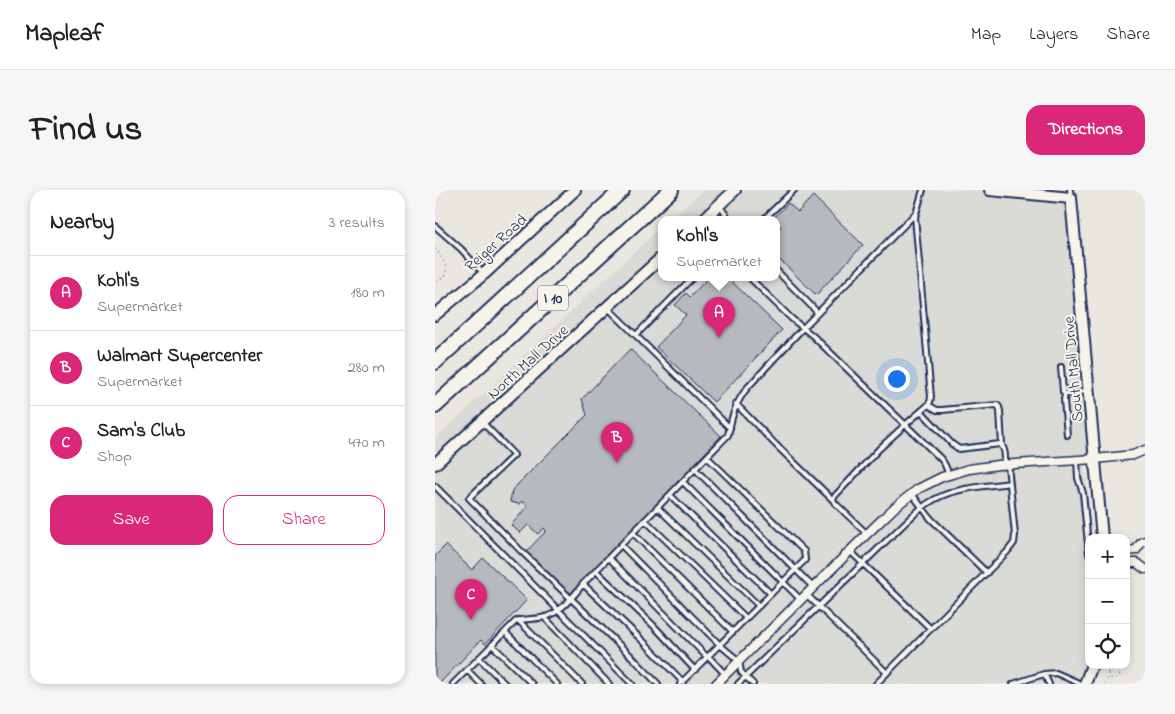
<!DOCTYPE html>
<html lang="en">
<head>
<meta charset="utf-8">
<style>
	body { margin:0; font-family:"Indie Flower",sans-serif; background:#f6f6f6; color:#222 }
	.controls { position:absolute; right:15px; bottom:15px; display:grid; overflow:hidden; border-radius:10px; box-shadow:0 2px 8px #0003 }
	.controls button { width:45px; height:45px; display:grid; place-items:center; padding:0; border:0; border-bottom:1px solid #e0e0e0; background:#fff; color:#222; font:25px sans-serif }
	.you { position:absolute; left:461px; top:188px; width:18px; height:18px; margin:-12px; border:4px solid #fff; border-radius:50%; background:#1a73e8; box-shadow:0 0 0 8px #1a73e833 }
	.badge { display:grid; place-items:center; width:32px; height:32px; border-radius:50%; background:#db2777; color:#fff; font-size:16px; font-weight:700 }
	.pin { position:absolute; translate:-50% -41px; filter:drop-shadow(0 1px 2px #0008) }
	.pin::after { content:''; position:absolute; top:26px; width:18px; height:15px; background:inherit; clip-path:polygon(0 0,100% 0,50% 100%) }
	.popup { position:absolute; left:223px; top:26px; width:122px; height:65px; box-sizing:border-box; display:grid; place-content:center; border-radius:10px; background:#fff; filter:drop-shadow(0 1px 4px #0005); font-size:16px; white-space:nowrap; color:#767676 }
	.popup b { font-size:19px; color:#222 }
	.popup::after { content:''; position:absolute; left:50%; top:100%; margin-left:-10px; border:10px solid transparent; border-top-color:#fff }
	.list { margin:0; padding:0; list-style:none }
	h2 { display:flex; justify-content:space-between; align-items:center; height:65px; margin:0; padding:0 20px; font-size:21px }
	h2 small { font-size:16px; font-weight:400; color:#767676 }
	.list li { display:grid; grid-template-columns:32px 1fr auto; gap:15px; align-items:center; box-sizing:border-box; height:75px; padding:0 20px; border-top:1px solid #e0e0e0 }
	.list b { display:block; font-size:19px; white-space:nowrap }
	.list p { margin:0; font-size:16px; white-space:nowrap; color:#767676 }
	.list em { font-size:16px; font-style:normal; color:#767676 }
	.actions { display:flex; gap:10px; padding:15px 20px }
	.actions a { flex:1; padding:11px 0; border:1px solid #db2777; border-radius:15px; text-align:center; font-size:18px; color:#db2777 }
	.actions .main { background:#db2777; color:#fff }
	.icon { flex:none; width:28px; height:28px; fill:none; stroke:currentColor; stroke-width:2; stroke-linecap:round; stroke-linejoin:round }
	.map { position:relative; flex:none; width:710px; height:494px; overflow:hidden; border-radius:15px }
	header { display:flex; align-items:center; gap:30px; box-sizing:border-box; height:70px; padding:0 25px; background:#fff; border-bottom:1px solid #e0e0e0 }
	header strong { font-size:24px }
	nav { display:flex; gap:28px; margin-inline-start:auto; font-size:18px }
	.intro { display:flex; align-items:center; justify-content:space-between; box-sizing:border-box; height:120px; padding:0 30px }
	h1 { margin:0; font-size:35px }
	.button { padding:12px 22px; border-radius:15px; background:#db2777; color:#fff; font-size:18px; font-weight:700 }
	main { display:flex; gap:30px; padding:0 30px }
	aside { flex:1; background:#fff; border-radius:15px; box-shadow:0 2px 8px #0003 }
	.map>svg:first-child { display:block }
	.built { fill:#dadad6 }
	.building { fill:#b6babf; stroke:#1b2f5e }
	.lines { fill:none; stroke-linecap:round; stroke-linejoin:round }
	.lane-casing { stroke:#1b2f5e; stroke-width:8 }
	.street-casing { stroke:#1b2f5e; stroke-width:11 }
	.secondary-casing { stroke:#1b2f5e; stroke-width:14 }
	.highway-casing { stroke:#1b2f5e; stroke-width:18 }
	.path { stroke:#1b2f5e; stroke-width:1; stroke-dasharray:1 4; stroke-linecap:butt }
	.lane { stroke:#f7f3e8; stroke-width:4 }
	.street { stroke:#f7f3e8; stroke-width:8 }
	.secondary { stroke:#f7f3e8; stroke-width:10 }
	.highway { stroke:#f7f3e8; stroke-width:14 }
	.labels { text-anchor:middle; stroke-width:4; stroke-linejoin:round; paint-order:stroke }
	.shield { fill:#f7f3e8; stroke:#5d6a87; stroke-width:1 }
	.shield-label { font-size:15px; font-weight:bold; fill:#1b2f5e }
	.street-label { font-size:16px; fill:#1b2f5e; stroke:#f7f3e8 }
</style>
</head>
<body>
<header>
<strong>Mapleaf</strong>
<nav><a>Map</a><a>Layers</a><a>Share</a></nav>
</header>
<div class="intro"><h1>Find us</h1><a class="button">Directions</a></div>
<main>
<aside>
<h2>Nearby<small>3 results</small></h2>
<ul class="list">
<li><span class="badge">A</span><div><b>Kohl's</b><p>Supermarket</p></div><em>180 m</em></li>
<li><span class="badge">B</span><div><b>Walmart Supercenter</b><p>Supermarket</p></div><em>280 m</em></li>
<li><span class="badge">C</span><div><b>Sam's Club</b><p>Shop</p></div><em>470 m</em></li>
</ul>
<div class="actions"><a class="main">Save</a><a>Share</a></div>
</aside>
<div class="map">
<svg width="710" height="494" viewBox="0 0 710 494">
	<rect width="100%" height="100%" fill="#eae7e0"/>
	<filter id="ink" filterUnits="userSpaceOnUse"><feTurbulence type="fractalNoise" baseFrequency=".02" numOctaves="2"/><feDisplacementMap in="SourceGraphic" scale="10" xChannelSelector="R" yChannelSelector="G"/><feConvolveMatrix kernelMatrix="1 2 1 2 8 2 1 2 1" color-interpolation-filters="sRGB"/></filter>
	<g filter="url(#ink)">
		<path class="built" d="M269 0H638L633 7 660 269 649 270 656 348H654V464L652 475 639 494H0V249L226 37V87H342V29H235Z"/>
		<path class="building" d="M378 6 428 55 381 105 342 67V42L346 37 342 33V29H338L353 13 363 22Z
			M274 87H292L347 140 279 212 221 157 251 125 240 115 251 103 255 107Z
			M195 159 286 246 135 406 90 363 111 341 109 338 103 344 93 335 85 343 76 335 93 316 87 311 84 314 75 312 77 300 152 225 147 209Z
			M11 355 37 380 48 368 92 410 50 454 46 450 4 494H0V366Z"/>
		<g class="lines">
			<g class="lane-casing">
				<path id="lane" d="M635 0 636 8
					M284 15 294 29
					M329 29 359 0
					M0 36 26 59 49 84
					M342 81 383 123
					M314 87 357 129 378 146 506 269 510 275 514 285
					M173 118 295 238
					M201 145 258 87
					M626 177 628 202 630 204
					M301 214 341 255 398 310
					M493 215 502 220H507L562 215 564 217 565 221 567 255
					M486 221 517 254 524 259 565 254C571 258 570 268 570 274
					M48 233 79 265 34 308 86 361 197 467 223 494
					M632 245 629 210 630 204 652 201
					M642 270 643 288 648 303 654 364
					M260 279 378 397
					M248 292 366 410
					M0 296 197 494
					M477 304 496 329 552 383
					M235 305 336 404
					M223 318 324 416
					M210 330 311 428
					M198 343 298 442
					M432 344 399 312 398 308 444 259 470 235 492 216 495 212 496 207 480 27 488 0
					M186 355 285 455 304 471 306 482 318 494
					M415 361 496 439
					M174 368 272 467
					M161 381 218 435 260 480
					M148 394 209 452 248 492
					M371 404 452 483
					M109 427 174 494
					M83 430 147 494
					M70 442 122 494
					M57 455 97 494
					M273 466 290 484
					M44 468 70 494
					M32 480 46 494
					M18 494 81 431C92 428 103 430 113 426 126 422 140 404 148 394L293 245C297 226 300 213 313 197L368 138 481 23
					M245 494 370 370 369 361 272 267
					M303 494 472 331C478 325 485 319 492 314 516 297 547 297 575 293
					M441 494 572 362 579 353 580 345 573 275
					M578 494 609 484
					M614 494 609 484 621 483 646 494"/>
			</g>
			<g class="street-casing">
				<path id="street" d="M691 361 701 360 706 353 710 351
					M691 373H702L710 379
					M281 494 432 344 460 317 483 299 507 287 534 279 563 275 660 269 698 265 710 260"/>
			</g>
			<g class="secondary-casing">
				<path id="secondary" d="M555 0 636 8 667 348
					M269 29 300 0
					M0 125 49 84 140 0
					M0 274 226 68
					M650 494 657 475"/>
			</g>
			<g class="highway-casing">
				<path id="highway" d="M0 172 187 0
					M0 216 236 0"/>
			</g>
			<path class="path" d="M0 59 2 60 11 76V85L0 93
				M673 483a6 6 0 1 1 12 0a6 6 0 1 1-12 0Z
				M670 494 674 486"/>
			<use href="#lane" class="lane"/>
			<use href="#street" class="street"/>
			<use href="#secondary" class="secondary"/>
			<use href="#highway" class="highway"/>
		</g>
	</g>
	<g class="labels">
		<rect class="shield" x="103" y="95.5" width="30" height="25" rx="4"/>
		<g class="shield-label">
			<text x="118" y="113">I 10</text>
		</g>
		<g class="street-label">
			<text transform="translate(60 52) rotate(-42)" y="6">Reiger Road</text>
			<text transform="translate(92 171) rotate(-42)" y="6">North Mall Drive</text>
			<text transform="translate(637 179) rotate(-95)" y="6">South Mall Drive</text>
		</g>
	</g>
</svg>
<div class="controls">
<button>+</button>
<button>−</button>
<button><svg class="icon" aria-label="locate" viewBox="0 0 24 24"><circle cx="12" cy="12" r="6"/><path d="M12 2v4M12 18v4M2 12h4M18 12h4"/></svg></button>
</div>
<div class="you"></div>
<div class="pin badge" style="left:284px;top:148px">A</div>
<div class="popup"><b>Kohl's</b>Supermarket</div>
<div class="pin badge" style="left:182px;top:273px">B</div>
<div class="pin badge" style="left:36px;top:430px">C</div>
</div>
</main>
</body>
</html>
